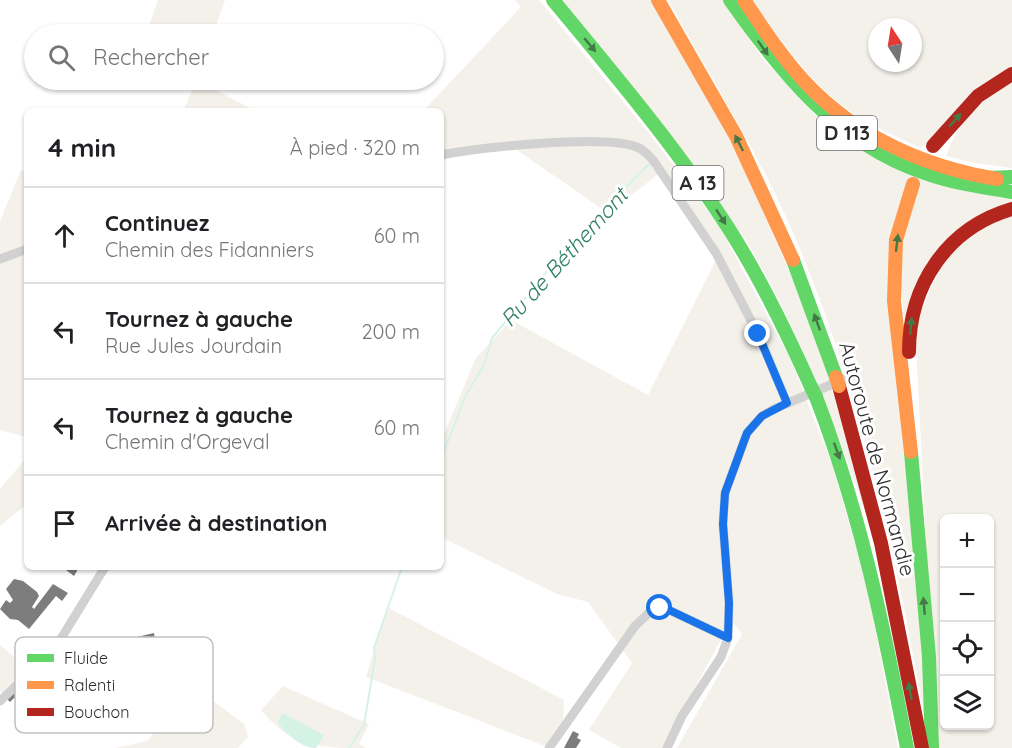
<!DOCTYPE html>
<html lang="fr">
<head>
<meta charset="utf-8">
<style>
	body { margin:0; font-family:Quicksand,sans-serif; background:#f6f6f6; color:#202124 }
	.controls { position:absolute; right:18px; bottom:18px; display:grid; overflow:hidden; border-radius:9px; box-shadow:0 2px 4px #0004 }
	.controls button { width:54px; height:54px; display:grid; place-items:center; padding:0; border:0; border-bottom:2px solid #e0e0e0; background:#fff; color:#202124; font:30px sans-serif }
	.compass { position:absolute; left:868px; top:18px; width:54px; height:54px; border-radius:50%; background:#fff; box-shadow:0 2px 4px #0004; rotate:348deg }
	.stop { position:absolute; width:18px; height:18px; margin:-14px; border:4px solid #1a73e8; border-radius:50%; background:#fff }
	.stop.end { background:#1a73e8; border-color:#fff; box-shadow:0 2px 6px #0008 }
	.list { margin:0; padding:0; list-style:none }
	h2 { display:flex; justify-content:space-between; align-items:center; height:78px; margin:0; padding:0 24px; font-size:26px }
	h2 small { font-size:20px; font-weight:400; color:#757577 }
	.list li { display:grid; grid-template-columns:39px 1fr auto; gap:18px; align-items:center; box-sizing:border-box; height:96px; padding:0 24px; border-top:2px solid #e0e0e0 }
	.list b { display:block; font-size:22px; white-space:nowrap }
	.list p { margin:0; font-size:20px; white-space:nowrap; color:#757577 }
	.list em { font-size:20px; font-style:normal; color:#757577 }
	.icon { flex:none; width:33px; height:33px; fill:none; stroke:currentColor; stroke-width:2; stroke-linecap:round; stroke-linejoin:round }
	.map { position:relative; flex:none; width:1012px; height:748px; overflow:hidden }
	.search { position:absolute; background:#fff; box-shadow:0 2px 4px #0004; left:24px; top:24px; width:420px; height:66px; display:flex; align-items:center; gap:15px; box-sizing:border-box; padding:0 21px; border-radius:33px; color:#757577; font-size:22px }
	.panel { position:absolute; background:#fff; box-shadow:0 2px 4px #0004; left:24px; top:108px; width:420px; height:462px; border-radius:9px }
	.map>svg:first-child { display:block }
	.green { fill:#f4f1ea; fill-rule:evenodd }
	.water { fill:#d5f2e7 }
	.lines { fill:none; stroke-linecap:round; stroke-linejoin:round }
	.stream { stroke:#d5f2e7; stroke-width:2 }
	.building { fill:#7d7d7d }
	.street { stroke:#d1d1d1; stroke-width:9 }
	.fast { stroke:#63d668; stroke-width:14 }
	.slow { stroke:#ff974d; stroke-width:14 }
	.jam { stroke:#b3261e; stroke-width:14 }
	.fast-bridge { stroke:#63d668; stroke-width:14 }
	.slow-bridge { stroke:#ff974d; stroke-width:14 }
	.oneway { fill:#457847 }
	.route { stroke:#1a73e8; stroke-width:8 }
	.labels { text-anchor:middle; stroke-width:6; stroke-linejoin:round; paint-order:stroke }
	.shield { fill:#fff; stroke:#6b6b6b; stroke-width:1.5 }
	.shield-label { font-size:20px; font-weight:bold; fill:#2c2c2c }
	.street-label { font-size:21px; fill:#2c2c2c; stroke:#fff }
	.water-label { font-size:22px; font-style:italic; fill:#308061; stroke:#fff }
	.key { fill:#fff; stroke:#c0c0c0; stroke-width:1.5 }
	.key-label { font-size:16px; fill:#2c2c2c }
</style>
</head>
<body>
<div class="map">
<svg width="1012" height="748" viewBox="0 0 1012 748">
	<rect width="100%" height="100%" fill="#fff"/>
	<path class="green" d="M158 0H225L213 34H146Z
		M515 0H539L648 132 718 224 790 358 832 464 867 585 898 748H677L742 634 734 624 723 636 662 748H621L589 730 632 663 588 602 557 594 441 537V441L476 358 511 320 648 395 716 260 660 173 608 213 511 146 441 159V111H423L521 7Z
		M562 0H650L717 108 815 330 873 534C838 432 801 333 746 240Z
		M668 0H724L762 58 819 119 845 139 1012 197V204L959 230 905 327 895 235 924 655V716C895 547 857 376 787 219 753 144 708 72 668 0Z
		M752 0H1012V69L921 148C901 139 881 130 862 119 816 91 782 43 752 0ZM877 27H913V63H877Z
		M197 80H196L256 111H183Z
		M1012 81V168L974 163 946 156C959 118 981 103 1012 81Z
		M21 170 27 173V437L0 430V221Z
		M1012 215V748H937L916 347 919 314 944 260 977 232ZM944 518H990V726H944Z
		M27 457V504L0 526V489Z
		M387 607 564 700 563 720 545 746 366 677Z
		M0 645 29 669 2 692 0 691Z
		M283 686 369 724 359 744 367 748C319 748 292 748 261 710Z
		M200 691 244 724 248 737 238 748H115L147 741 176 707Z"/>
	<path class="water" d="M283 713 324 735 316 748C302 748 285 734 278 722Z"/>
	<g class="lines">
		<path class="stream" d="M441 459 466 395 484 365 492 338 560 256 573 246 593 221 651 162
			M349 748 364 725 375 659 374 648 402 567"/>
	</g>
	<path class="building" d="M62 567H77V571L74 576Z
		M14 579 23 581 37 592 39 596 32 607 34 609 53 584 68 593 62 601 56 596 29 629 18 620 10 619 0 609 6 600 10 603 13 600 6 589Z
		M154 633 155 639 160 638 162 651 151 653 150 647 137 650 138 657 141 656 142 668 133 670 128 639Z
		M18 690 25 696 20 702 14 698 10 702 6 698Z
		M573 731 579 734 577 738 581 740 576 748H564Z"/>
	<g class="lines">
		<path class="street" d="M441 155C477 148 609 133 639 148 644 150 649 156 653 160L716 253 758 334 787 403
			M0 259 27 249
			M0 701 54 650 105 567
			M549 748 635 626 653 609H667L728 638
			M667 748 682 716 721 657 728 638 729 603 723 524 725 493 747 433 762 416 774 409 849 377"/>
		<path class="fast" d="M553 0C614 74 677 148 729 229 761 279 787 333 811 387
			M730 0C780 71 837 143 922 172 951 183 981 187 1012 192
			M985 178 1012 177
			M793 260 836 377
			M816 397C860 511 884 628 907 748
			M911 452 929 657 932 748"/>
		<path class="slow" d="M658 0 736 136 793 260
			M744 0C763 28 781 56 804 81 855 136 924 167 997 179
			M911 452 894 301 896 240 913 184"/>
		<path class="jam" d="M933 146 978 96 1012 74
			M909 352C909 285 947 228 1012 209
			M839 386 881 543 922 748"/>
		<path class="fast-bridge" d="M811 387 816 397"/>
		<path class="slow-bridge" d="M836 377 839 386"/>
	</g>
	<defs><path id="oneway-solid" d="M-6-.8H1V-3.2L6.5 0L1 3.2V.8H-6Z" transform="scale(1.5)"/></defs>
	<g class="oneway">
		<use href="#oneway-solid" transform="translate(590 45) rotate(50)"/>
		<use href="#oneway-solid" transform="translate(763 48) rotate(55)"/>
		<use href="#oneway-solid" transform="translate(955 120) rotate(-48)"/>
		<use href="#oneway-solid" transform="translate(739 143) rotate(-117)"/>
		<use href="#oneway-solid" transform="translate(721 217) rotate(57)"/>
		<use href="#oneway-solid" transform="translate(897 243) rotate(-83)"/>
		<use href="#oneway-solid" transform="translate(817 322) rotate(-110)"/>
		<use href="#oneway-solid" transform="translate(911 326) rotate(-85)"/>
		<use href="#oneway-solid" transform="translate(837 451) rotate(70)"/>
		<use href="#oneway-solid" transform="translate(924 606) rotate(-95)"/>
		<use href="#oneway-solid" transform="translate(910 691) rotate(-101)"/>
	</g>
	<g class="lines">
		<path class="route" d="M660 608 667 609 728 638 729 603 723 524 725 493 747 433 762 416 787 403 758 334"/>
	</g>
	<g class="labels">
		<g class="shield">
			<rect x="817" y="116" width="60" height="34" rx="4.5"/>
			<rect x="672.5" y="166" width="51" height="34" rx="4.5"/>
		</g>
		<g class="shield-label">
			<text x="847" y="140">D 113</text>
			<text x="698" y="190">A 13</text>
		</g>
		<g class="street-label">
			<text transform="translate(877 459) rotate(75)" y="7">Autoroute de Normandie</text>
		</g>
		<g class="water-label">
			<text transform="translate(564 257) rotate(-48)" y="8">Ru de Béthemont</text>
		</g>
	</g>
	<rect x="15" y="637" width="198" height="96" rx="9" class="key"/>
	<rect x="27" y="654" width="27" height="8" fill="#63d668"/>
	<rect x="27" y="681" width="27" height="8" fill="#ff974d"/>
	<rect x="27" y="708" width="27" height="8" fill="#b3261e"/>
	<g class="key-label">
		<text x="64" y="664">Fluide</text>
		<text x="64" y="691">Ralenti</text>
		<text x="64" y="718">Bouchon</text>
	</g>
</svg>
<div class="controls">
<button>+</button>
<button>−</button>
<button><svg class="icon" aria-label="locate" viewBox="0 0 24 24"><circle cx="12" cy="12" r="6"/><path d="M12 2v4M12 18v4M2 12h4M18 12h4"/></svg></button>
<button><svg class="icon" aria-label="layers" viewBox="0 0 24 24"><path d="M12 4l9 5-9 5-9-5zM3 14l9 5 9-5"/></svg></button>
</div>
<svg class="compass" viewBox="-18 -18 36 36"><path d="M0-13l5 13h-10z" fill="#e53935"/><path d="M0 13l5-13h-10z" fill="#757577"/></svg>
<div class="stop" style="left:660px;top:608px"></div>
<div class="stop end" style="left:758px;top:334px"></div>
<div class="search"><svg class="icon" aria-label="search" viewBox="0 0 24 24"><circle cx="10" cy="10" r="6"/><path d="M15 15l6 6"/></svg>Rechercher</div>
<section class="panel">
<h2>4 min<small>À pied · 320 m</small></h2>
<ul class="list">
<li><svg class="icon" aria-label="ahead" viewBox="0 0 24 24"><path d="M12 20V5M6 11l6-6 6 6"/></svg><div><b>Continuez</b><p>Chemin des Fidanniers</p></div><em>60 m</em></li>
<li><svg class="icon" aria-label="left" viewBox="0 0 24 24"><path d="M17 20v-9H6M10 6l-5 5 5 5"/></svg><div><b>Tournez à gauche</b><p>Rue Jules Jourdain</p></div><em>200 m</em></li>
<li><svg class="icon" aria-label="left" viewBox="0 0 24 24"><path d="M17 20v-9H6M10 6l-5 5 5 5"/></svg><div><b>Tournez à gauche</b><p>Chemin d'Orgeval</p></div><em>60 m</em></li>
<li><svg class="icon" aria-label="arrive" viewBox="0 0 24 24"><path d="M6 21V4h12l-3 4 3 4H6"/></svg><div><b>Arrivée à destination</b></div></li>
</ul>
</section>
</div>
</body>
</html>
